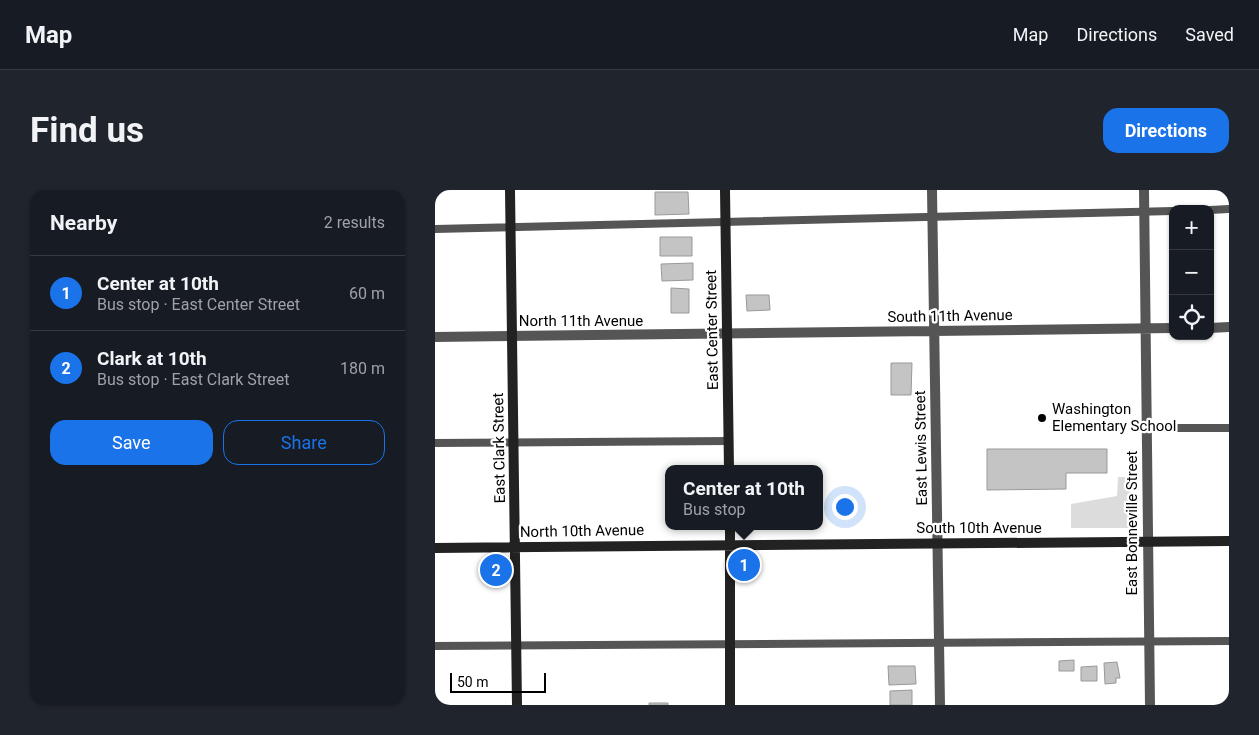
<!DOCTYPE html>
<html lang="en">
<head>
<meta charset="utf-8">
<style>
	body { margin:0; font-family:Roboto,sans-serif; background:#20242c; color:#f1f3f6 }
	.controls { position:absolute; right:15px; top:15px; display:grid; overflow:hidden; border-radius:10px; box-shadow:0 1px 4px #0004 }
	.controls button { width:45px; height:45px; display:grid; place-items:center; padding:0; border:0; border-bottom:1px solid #363941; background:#171b24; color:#f1f3f6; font:25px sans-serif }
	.scale { position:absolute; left:15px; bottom:12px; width:96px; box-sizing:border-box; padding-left:5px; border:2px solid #000; border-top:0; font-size:14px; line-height:18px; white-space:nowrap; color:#000; -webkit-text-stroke:4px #fff; paint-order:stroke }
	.you { position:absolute; left:409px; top:316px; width:18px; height:18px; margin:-12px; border:4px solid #fff; border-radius:50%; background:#1a73e8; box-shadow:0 0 0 8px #1a73e833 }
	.badge { display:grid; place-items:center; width:32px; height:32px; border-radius:50%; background:#1a73e8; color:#fff; font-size:16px; font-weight:700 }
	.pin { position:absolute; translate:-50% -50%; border:2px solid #fff; box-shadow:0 1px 5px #0006 }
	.popup { position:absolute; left:230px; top:275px; width:158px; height:65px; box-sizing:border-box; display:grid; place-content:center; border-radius:10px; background:#171b24; filter:drop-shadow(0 1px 4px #0005); font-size:16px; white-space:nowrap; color:#9ea1a6 }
	.popup b { font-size:19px; color:#f1f3f6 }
	.popup::after { content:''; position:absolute; left:50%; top:100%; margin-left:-10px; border:10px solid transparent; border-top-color:#171b24 }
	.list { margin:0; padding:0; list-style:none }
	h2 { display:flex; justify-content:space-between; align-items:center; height:65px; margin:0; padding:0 20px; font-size:21px }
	h2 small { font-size:16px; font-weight:400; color:#9ea1a6 }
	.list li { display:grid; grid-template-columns:32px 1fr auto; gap:15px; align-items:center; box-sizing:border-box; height:75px; padding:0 20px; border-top:1px solid #363941 }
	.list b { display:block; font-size:19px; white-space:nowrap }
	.list p { margin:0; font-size:16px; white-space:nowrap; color:#9ea1a6 }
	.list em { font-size:16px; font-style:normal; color:#9ea1a6 }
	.actions { display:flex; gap:10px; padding:15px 20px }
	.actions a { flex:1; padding:11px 0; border:1px solid #1a73e8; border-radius:15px; text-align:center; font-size:18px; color:#1a73e8 }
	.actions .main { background:#1a73e8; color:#fff }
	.icon { flex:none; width:28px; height:28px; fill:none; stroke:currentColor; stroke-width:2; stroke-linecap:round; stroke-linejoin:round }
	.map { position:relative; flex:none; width:794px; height:515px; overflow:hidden; border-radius:15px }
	header { display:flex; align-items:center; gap:30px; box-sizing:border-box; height:70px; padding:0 25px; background:#171b24; border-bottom:1px solid #363941 }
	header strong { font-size:24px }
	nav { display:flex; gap:28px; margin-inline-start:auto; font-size:18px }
	.intro { display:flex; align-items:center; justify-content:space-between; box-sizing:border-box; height:120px; padding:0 30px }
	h1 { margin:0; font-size:35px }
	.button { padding:12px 22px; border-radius:15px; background:#1a73e8; color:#fff; font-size:18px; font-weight:700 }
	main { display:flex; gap:30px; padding:0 30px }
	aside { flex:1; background:#171b24; border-radius:15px; box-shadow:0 1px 4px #0004 }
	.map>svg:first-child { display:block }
	.green { fill:#dcdcdc }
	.building { fill:#c4c4c4; stroke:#999 }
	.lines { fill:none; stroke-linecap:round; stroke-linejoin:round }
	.lane { stroke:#555; stroke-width:8 }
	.street { stroke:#555; stroke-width:10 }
	.secondary { stroke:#222; stroke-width:10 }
	.poi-dot { fill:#000; stroke:#fff; stroke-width:2 }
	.labels { text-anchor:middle; stroke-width:4.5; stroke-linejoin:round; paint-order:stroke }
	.street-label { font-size:15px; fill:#000; stroke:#fff }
	.poi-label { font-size:15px; fill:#000; stroke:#fff; text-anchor:start }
</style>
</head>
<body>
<header>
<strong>Map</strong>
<nav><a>Map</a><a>Directions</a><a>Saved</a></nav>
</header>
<div class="intro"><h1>Find us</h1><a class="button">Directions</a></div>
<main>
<aside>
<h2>Nearby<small>2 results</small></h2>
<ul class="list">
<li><span class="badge">1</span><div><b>Center at 10th</b><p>Bus stop · East Center Street</p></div><em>60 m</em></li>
<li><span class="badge">2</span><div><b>Clark at 10th</b><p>Bus stop · East Clark Street</p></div><em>180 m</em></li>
</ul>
<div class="actions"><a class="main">Save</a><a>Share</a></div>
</aside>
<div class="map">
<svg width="794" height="515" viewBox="0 0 794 515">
	<rect width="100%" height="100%" fill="#fff"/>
	<path class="green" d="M683 287H695L696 338H636V314L682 306Z"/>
	<path class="building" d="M220 2H253L254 24 220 25Z
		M225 47H257V66H225Z
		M258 73V90L227 91 226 74Z
		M236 98 254 99V123H236Z
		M311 105H334L335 120 312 121Z
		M456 173H477L476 205H456Z
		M552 259H672V283H631V299L552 300Z
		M639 470V481H624V471Z
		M682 472 685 488H681V493L670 494 669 473Z
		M453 476H480L481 494 454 495Z
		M662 476V491H646V477Z
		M477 500V515H455V501Z
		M214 513H233V515H214Z"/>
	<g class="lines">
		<path class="lane" d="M775 20 794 19
			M0 39 738 21
			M711 238H794
			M0 253 294 251
			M0 456 794 451"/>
		<path class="street" d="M497 0 505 515
			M709 0 715 515
			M775 138 794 137
			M0 147 738 138"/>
		<path class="secondary" d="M75 0 82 515
			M290 0 294 279
			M295 336V515
			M0 358 794 351"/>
	</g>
	<circle class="poi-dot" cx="607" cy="228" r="5"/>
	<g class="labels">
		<g class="street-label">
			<text transform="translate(515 126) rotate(-1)" y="5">South 11th Avenue</text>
			<text x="146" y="136">North 11th Avenue</text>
			<text transform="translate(277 140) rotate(-91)" y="5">East Center Street</text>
			<text transform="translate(64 258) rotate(-91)" y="5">East Clark Street</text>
			<text transform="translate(486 258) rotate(-91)" y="5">East Lewis Street</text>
			<text transform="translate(697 333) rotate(-90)" y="5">East Bonneville Street</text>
			<text x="544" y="343">South 10th Avenue</text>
			<text transform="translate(147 341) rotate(-1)" y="5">North 10th Avenue</text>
		</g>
		<g class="poi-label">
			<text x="617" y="224">Washington<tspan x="617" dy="17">Elementary School</tspan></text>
		</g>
	</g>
</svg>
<div class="controls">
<button>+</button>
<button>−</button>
<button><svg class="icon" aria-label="locate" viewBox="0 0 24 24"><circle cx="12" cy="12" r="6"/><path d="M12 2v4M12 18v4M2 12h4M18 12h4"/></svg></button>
</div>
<div class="scale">50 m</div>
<div class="you"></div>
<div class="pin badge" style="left:309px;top:375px">1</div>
<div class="popup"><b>Center at 10th</b>Bus stop</div>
<div class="pin badge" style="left:61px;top:380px">2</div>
</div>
</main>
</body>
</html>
